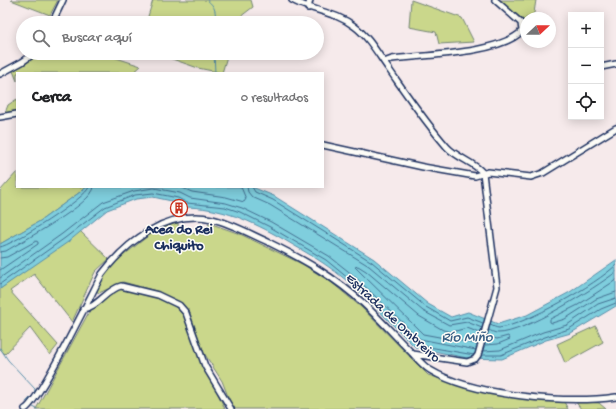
<!DOCTYPE html>
<html lang="es">
<head>
<meta charset="utf-8">
<style>
	body { margin:0; font-family:"Gochi Hand",sans-serif; background:#f6f6f6; color:#202124 }
	.controls { position:absolute; right:12px; top:12px; display:grid; overflow:hidden; border-radius:0px; box-shadow:0 2px 10px #0003 }
	.controls button { width:36px; height:36px; display:grid; place-items:center; padding:0; border:0; border-bottom:1px solid #e0e0e0; background:#fff; color:#202124; font:20px sans-serif }
	.compass { position:absolute; left:520px; top:12px; width:36px; height:36px; border-radius:50%; background:#fff; box-shadow:0 2px 10px #0003; rotate:68deg }
	.list { margin:0; padding:0; list-style:none }
	h2 { display:flex; justify-content:space-between; align-items:center; height:52px; margin:0; padding:0 16px; font-size:17px }
	h2 small { font-size:13px; font-weight:400; color:#757577 }
	.icon { flex:none; width:22px; height:22px; fill:none; stroke:currentColor; stroke-width:2; stroke-linecap:round; stroke-linejoin:round }
	.map { position:relative; flex:none; width:616px; height:409px; overflow:hidden }
	.search { position:absolute; background:#fff; box-shadow:0 2px 10px #0003; left:16px; top:16px; width:308px; height:44px; display:flex; align-items:center; gap:10px; box-sizing:border-box; padding:0 14px; border-radius:22px; color:#757577; font-size:15px }
	.panel { position:absolute; background:#fff; box-shadow:0 2px 10px #0003; left:16px; top:72px; width:308px; height:116px; border-radius:0px }
	.map>svg:first-child { display:block }
	.green { fill:#cad78b; stroke:#728374 }
	.water { fill:#7fcedd; stroke:#578eaa }
	.lines { fill:none; stroke-linecap:round; stroke-linejoin:round }
	.shore { stroke:#436f91; stroke-width:1 }
	.stream { stroke:#578eaa; stroke-width:1 }
	.minor-casing { stroke:#1b2f5e; stroke-width:8 }
	.minor { stroke:#fdfcf7; stroke-width:5 }
	.labels { text-anchor:middle; stroke-width:3; stroke-linejoin:round; paint-order:stroke }
	.poi-label { font-size:14px; font-weight:bold; fill:#1b2f5e; stroke:#fdfcf7 }
	.street-label { font-size:14px; fill:#1b2f5e; stroke:#fdfcf7 }
	.water-label { font-size:15px; font-style:italic; fill:#395f84; stroke:#fdfcf7 }
</style>
</head>
<body>
<div class="map">
<svg width="616" height="409" viewBox="0 0 616 409">
	<rect width="100%" height="100%" fill="#f6eaeb"/>
	<filter id="ink" filterUnits="userSpaceOnUse"><feTurbulence type="fractalNoise" baseFrequency=".025" numOctaves="2"/><feDisplacementMap in="SourceGraphic" scale="8" xChannelSelector="R" yChannelSelector="G"/><feConvolveMatrix kernelMatrix="1 2 1 2 8 2 1 2 1" color-interpolation-filters="sRGB"/></filter>
	<g filter="url(#ink)">
		<path class="green" d="M11 0H58L50 15Z
			M153 0H251L253 7 240 17 238 23H146Z
			M411 0 462 18 474 42 439 44 436 32 409 27Z
			M499 0H536L534 13 530 18H526V22Z
			M39 53H101L141 66 133 73H17V81L13 71Z
			M155 53H228L222 73 198 68Z
			M17 99V110L5 113 8 105Z
			M17 172V187H87L40 221 0 244V191Z
			M178 223 179 233 207 234 209 223 240 234 302 264 331 282 361 307 428 375 466 386 520 398 564 402 568 409H233L222 381 204 353 189 311 176 301 156 291 123 282 99 293 96 291 108 270 119 259 153 232 163 226Z
			M80 231 109 259 95 272 72 322 34 274 10 291 58 345 50 355 30 328 5 354 0 349V289Z
			M120 289 152 296 173 305 182 313 188 320 192 338 225 409H36L89 312 111 293Z
			M596 326 603 342 565 363 557 344Z
			M575 401 599 403 606 409H581Z"/>
		<path class="water" d="M87 187H252L274 196 374 259 428 304 451 317 468 312 498 324 527 315 570 292 616 260V306L571 333 546 340 502 359 467 358 415 347C386 319 357 285 323 263 310 254 296 247 283 239 251 221 221 207 183 207L181 203 153 197 136 199 107 210 68 242 0 289V244L40 221Z"/>
		<g class="lines">
			<path class="shore" d="M180 187 192 192 226 197 244 202 246 199 241 187
				M247 187 248 192 252 197 270 205 369 266 423 311 449 325 467 322 482 328
				M252 187 255 192 273 200 372 262 426 307 450 321 467 317 483 323
				M0 247C11 246 88 197 89 187
				M0 252 6 251C22 241 93 204 94 187
				M0 258 7 257 36 241 38 242V244L0 270
				M0 278 62 234 103 202 134 191 154 188 180 193 190 198 226 203 242 208 271 222 329 256 353 275 420 339 476 350
				M616 280 578 305 550 319V322L552 323 565 319 596 299 616 292
				M0 284 65 238 105 207 135 195 153 193 178 198 187 203 225 207 240 212 270 227 326 260 349 279 417 344 429 347 474 355
				M490 325C493 326 496 328 499 328 525 325 597 284 616 265
				M489 330C491 331 494 333 498 333 523 334 595 288 616 272
				M477 344 423 334 355 267 358 266 366 271 419 316 443 330 452 332 467 328 480 333
				M485 345 498 344 510 339 508 336 497 339 487 336
				M483 351 500 350 543 332 567 325 598 304 616 298
				M482 355H501L545 337 569 329 601 309 616 303"/>
			<path class="stream" d="M207 0C216 7 216 12 215 23
				M214 53 215 73
				M0 348 8 360 35 389 34 394 26 402
				M33 407 37 409"/>
			<g class="minor-casing">
				<path id="minor" d="M292 0C312 11 336 12 354 26 368 36 378 54 388 68 407 95 425 122 447 147 457 158 474 162 483 173L497 287 478 355 475 359 467 362 413 354
					M308 8 310 0
					M52 23 63 0
					M384 62 392 59C424 55 500 54 522 31L521 23 495 0
					M601 67 616 64
					M0 74 22 62 35 53
					M0 117 17 114
					M323 145 423 167 475 176 488 172 531 177 543 173 616 128
					M83 309C97 308 106 290 121 286L158 295 179 305 186 313 205 366 231 409
					M25 409C39 402 91 295 102 274 127 241 169 209 212 219 231 223 250 234 268 242 303 259 335 277 364 304 380 319 395 336 410 351 416 357 423 366 430 370 473 396 567 404 616 397"/>
			</g>
			<use href="#minor" class="minor"/>
		</g>
	</g>
	<defs>
		<g id="building-ring" transform="scale(0.9)"><circle r="9.5" fill="#fdfcf7" stroke="#c8321e" stroke-width="1.5"/><path d="M-4-6H4V6H1V3H-1V6H-4ZM-2.5-4.3h1.7v1.8h-1.7ZM.8-4.3h1.7v1.8H.8ZM-2.5-1h1.7V.8h-1.7ZM.8-1h1.7V.8H.8Z" fill="#c8321e"/></g>
	</defs>
	<g fill-rule="evenodd">
		<use href="#building-ring" x="179" y="208"/>
	</g>
	<g class="labels">
		<g class="poi-label">
			<text x="179" y="233">Acea do Rei<tspan x="179" dy="16">Chiquito</tspan></text>
		</g>
		<g class="street-label">
			<text transform="translate(394 317) rotate(43)" y="5">Estrada de Ombreiro</text>
		</g>
		<g class="water-label">
			<text x="467" y="341">Río Miño</text>
		</g>
	</g>
</svg>
<div class="controls">
<button>+</button>
<button>−</button>
<button><svg class="icon" aria-label="locate" viewBox="0 0 24 24"><circle cx="12" cy="12" r="6"/><path d="M12 2v4M12 18v4M2 12h4M18 12h4"/></svg></button>
</div>
<svg class="compass" viewBox="-18 -18 36 36"><path d="M0-13l5 13h-10z" fill="#e53935"/><path d="M0 13l5-13h-10z" fill="#757577"/></svg>
<div class="search"><svg class="icon" aria-label="search" viewBox="0 0 24 24"><circle cx="10" cy="10" r="6"/><path d="M15 15l6 6"/></svg>Buscar aquí</div>
<section class="panel">
<h2>Cerca<small>0 resultados</small></h2>
<ul class="list">
</ul>
</section>
</div>
</body>
</html>
